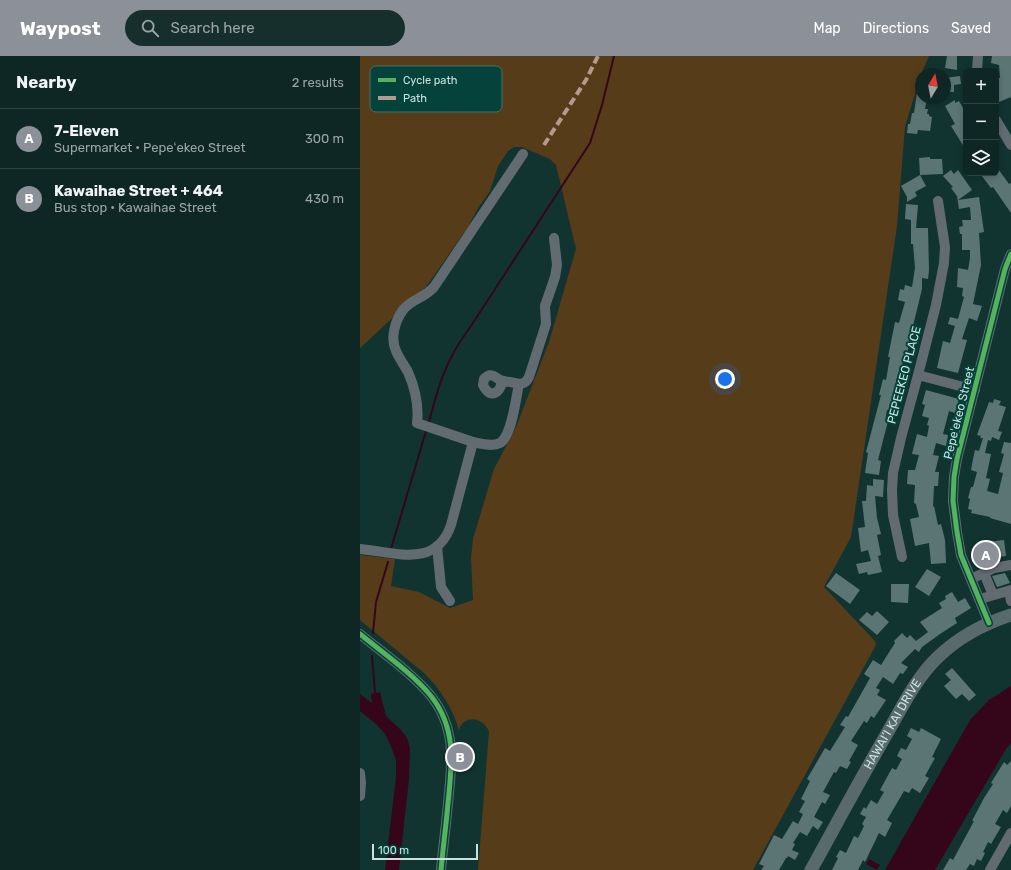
<!DOCTYPE html>
<html lang="en">
<head>
<meta charset="utf-8">
<style>
	body { margin:0; font-family:Rubik,sans-serif; background:#172f2c; color:#f1f3f6 }
	.controls { position:absolute; right:12px; top:12px; display:grid; overflow:hidden; border-radius:6px; box-shadow:0 2px 6px #0003 }
	.controls button { width:36px; height:36px; display:grid; place-items:center; padding:0; border:0; border-bottom:1px solid #2e4441; background:#0e2724; color:#f1f3f6; font:20px sans-serif }
	.compass { position:absolute; left:555px; top:12px; width:36px; height:36px; border-radius:50%; background:#0e2724; box-shadow:0 2px 6px #0003; rotate:10deg }
	.scale { position:absolute; left:12px; bottom:10px; width:106px; box-sizing:border-box; padding-left:4px; border:2px solid #c8e3de; border-top:0; font-size:11px; line-height:14px; white-space:nowrap; color:#c8e3de; -webkit-text-stroke:3px #04423b; paint-order:stroke }
	.you { position:absolute; left:365px; top:323px; width:14px; height:14px; margin:-10px; border:3px solid #fff; border-radius:50%; background:#1a73e8; box-shadow:0 0 0 6px #1a73e833 }
	.badge { display:grid; place-items:center; width:26px; height:26px; border-radius:50%; background:#8c9099; color:#fff; font-size:13px; font-weight:700 }
	.pin { position:absolute; translate:-50% -50%; border:2px solid #fff; box-shadow:0 1px 4px #0006 }
	.list { margin:0; padding:0; list-style:none }
	h2 { display:flex; justify-content:space-between; align-items:center; height:52px; margin:0; padding:0 16px; font-size:17px }
	h2 small { font-size:13px; font-weight:400; color:#9ba5a6 }
	.list li { display:grid; grid-template-columns:26px 1fr auto; gap:12px; align-items:center; box-sizing:border-box; height:60px; padding:0 16px; border-top:1px solid #2e4441 }
	.list b { display:block; font-size:15px; white-space:nowrap }
	.list p { margin:0; font-size:13px; white-space:nowrap; color:#9ba5a6 }
	.list em { font-size:13px; font-style:normal; color:#9ba5a6 }
	.icon { flex:none; width:22px; height:22px; fill:none; stroke:currentColor; stroke-width:2; stroke-linecap:round; stroke-linejoin:round }
	.map { position:relative; flex:none; width:651px; height:814px; overflow:hidden }
	header { display:flex; align-items:center; gap:24px; box-sizing:border-box; height:56px; padding:0 20px; background:#8c9099; color:#fff }
	header strong { font-size:19px }
	nav { display:flex; gap:22px; margin-inline-start:auto; font-size:14px }
	.search { width:280px; height:36px; background:#172f2c; display:flex; align-items:center; gap:10px; box-sizing:border-box; padding:0 14px; border-radius:22px; color:#9ba5a6; font-size:15px }
	main { display:flex }
	aside { flex:1; background:#0e2724 }
	.map>svg:first-child { display:block }
	.green { fill:#573c1a }
	.water { fill:#35061a }
	.lines { fill:none; stroke-linecap:round; stroke-linejoin:round }
	.stream { stroke:#35061a; stroke-width:2 }
	.building { fill:#5b7575 }
	.minor { stroke:#626b72; stroke-width:10 }
	.major { stroke:#596a6d; stroke-width:13 }
	.quiet { stroke:#b69a8f; stroke-width:4; stroke-dasharray:8 4; stroke-linecap:butt }
	.cycleway-casing { stroke:#04423b; stroke-width:8 }
	.cycleway { stroke:#56b35d; stroke-width:5 }
	.labels { text-anchor:middle; stroke-width:4; stroke-linejoin:round; paint-order:stroke }
	.street-label { font-size:12px; fill:#c8e3de; stroke:#04423b }
	.key { fill:#04423b; stroke:#3f726c; stroke-width:1 }
	.key-label { font-size:11px; fill:#c8e3de }
</style>
</head>
<body>
<header>
<strong>Waypost</strong>
<div class="search"><svg class="icon" aria-label="search" viewBox="0 0 24 24"><circle cx="10" cy="10" r="6"/><path d="M15 15l6 6"/></svg>Search here</div>
<nav><a>Map</a><a>Directions</a><a>Saved</a></nav>
</header>
<main>
<aside>
<h2>Nearby<small>2 results</small></h2>
<ul class="list">
<li><span class="badge">A</span><div><b>7-Eleven</b><p>Supermarket · Pepeʻekeo Street</p></div><em>300 m</em></li>
<li><span class="badge">B</span><div><b>Kawaihae Street + 464</b><p>Bus stop · Kawaihae Street</p></div><em>430 m</em></li>
</ul>
</aside>
<div class="map">
<svg width="651" height="814" viewBox="0 0 651 814">
	<rect width="100%" height="100%" fill="#123430"/>
	<path class="green" d="M0 0H569L561 18 545 71 537 170 491 481 464 531 515 585 516 589 393 814H118L129 676C125 662 104 657 99 674 92 651 81 634 64 617L0 564V499L35 503 31 530 59 536 90 552 113 544 111 502 113 483 134 413 156 371 189 286 216 193 196 109 190 103 162 91H154L148 95 138 110 130 135 118 152 108 171 66 231 0 292Z"/>
	<path class="water" d="M651 630V687L646 693 575 814H525L610 664 629 644Z
		M20 636 26 660 42 675 47 682 50 692 49 723 39 814H25L36 721V704L30 688 25 678 17 669 0 655V638L12 647 11 638Z
		M509 803 520 809 517 814 506 808Z"/>
	<g class="lines">
		<path class="stream" d="M69 366C78 331 86 303 109 273L230 87 242 49 254 0
			M31 493 66 375
			M13 577 16 546 28 506
			M12 600 15 637"/>
	</g>
	<path class="building" d="M587 0H597V14L585 12Z
		M632 0H651V41L639 46 636 40V22H640L639 9 631 7Z
		M600 20 601 28 594 29V36H585V22Z
		M558 30H561V42H567L565 53H568L567 58H569V60L572 61 570 75 558 74 557 78 547 77 548 68H550L552 57H554Z
		M595 44V47L599 45 606 57V94L591 70 595 68 585 50Z
		M570 101V103H582L583 118 560 119 559 102Z
		M636 110 649 128 651 127V157L633 131 631 132 622 120 626 117H636Z
		M591 114 594 118 598 114 612 134 598 144 619 141 624 176 619 177 621 209 613 248 622 250 617 265 609 262 602 283 607 284 598 317 577 312 583 285 590 287 595 270 588 268 590 261 598 263 604 241 602 240 603 232 597 231 598 212 608 214 610 202V194H602V178H600L599 171 603 170 602 164H611L610 151 599 153 597 140 591 132 593 131 583 120Z
		M560 119 566 130 555 136 557 140 547 146V141L541 130Z
		M546 148 558 149 556 172H568L569 214 568 223 562 222V233L553 270 559 271 557 281 550 280 547 300 544 299 539 327 541 328 538 343H536L533 356 527 354 525 365H528L518 404 521 405 519 419 505 417 508 397 506 396 521 339H519L523 323 526 324 530 301H528L535 266 539 267 545 246 538 244 540 233 544 234 545 229 552 231 555 212 553 188H551V164L545 163Z
		M566 334 599 343 595 357 589 355 583 378 588 379 586 390 576 387 573 399 579 400 575 416H579L578 430H574L573 451 574 450 578 469 581 468 585 484 586 507 571 508 569 487 555 490 550 463 559 461 556 448 554 447 555 429 547 428 548 414H555L559 399 552 398 557 378 567 381 569 370 567 369 569 362 562 360 565 349 562 348Z
		M634 343 641 345 639 349 646 351 638 375 642 376 639 384 632 381 631 385 628 384 625 397 631 398 626 422 630 423 627 435 638 438 643 417 639 416 644 398 641 397 644 386 651 387V468L630 462V461L611 457 612 454 608 453 610 443 608 442 611 431H613L617 416 611 414 613 403 615 394 619 395 623 382H620L621 380 617 379 629 346 633 347Z
		M513 423 524 424 523 441 515 440 517 462 521 478 517 479 521 499 518 500 522 516 508 519 507 516 499 518 496 508 511 505 508 494 501 496 498 472 505 471 502 445H506L507 429 513 430Z
		M644 484 646 500 621 503 619 487Z
		M567 513 581 521 569 540 555 531Z
		M476 517 500 534 490 548 466 530Z
		M645 517 650 527 637 531 632 520Z
		M531 528H549L548 547 531 546Z
		M592 536 598 546 605 542 611 552 595 562 597 567 580 578 562 591 559 596 555 593 541 607 548 611 543 618 540 617 533 628 523 621 516 632 520 634 517 639 526 644 514 662 511 660 507 667 504 665 491 685 498 689 489 705 491 706 487 713 480 710 476 717 474 716 463 736 470 739 465 748 462 746 454 761 463 766 458 774 453 770 447 780 440 776 433 787 435 788 432 794 439 797 435 804 428 800 427 802H426L419 814H401L404 810 399 808 414 779 422 783 433 765 438 768 443 758 439 756 445 745 441 743 450 725 447 723 465 692 470 695 485 671 480 669 486 660 488 661 510 622 504 618 513 604 521 609 535 587 534 585 542 577 547 582 550 579 556 585 568 576 560 566 582 552 579 547 586 543 585 540Z
		M517 555 529 566 517 579 499 564 507 556 512 560Z
		M592 612 616 639 609 645 602 638 596 643 584 630 591 624 585 618Z
		M551 672 559 676 561 672 581 683 572 701 575 702 565 720 569 722 560 737 552 732 549 737 544 735 527 764 532 767 525 781 519 777 505 806 503 804 498 814H472L478 802 476 801 480 794 486 797 494 780 498 782 504 770 502 768 506 761 500 758 504 751 506 753 511 744 517 748 524 736 520 734 532 712 536 714 542 703 537 700 541 692 546 694 552 683 547 680Z
		M651 705V750L647 757 643 754 635 768 641 771 631 788 628 786 623 796 625 797 621 805 617 803 614 810 610 808 606 814H583L590 802 593 804 614 765H612L624 742 633 728 631 727 644 706 647 709Z"/>
	<g class="lines">
		<path class="minor" d="M617 15 618 0
			M636 64 651 89
			M558 319 615 334
			M142 325C140 338 130 343 123 329L124 323C130 316 134 320 140 324 143 325 147 326 150 326 158 328 165 330 169 321L186 268 185 250 195 221 197 209 194 182
			M113 386 57 367C59 350 55 332 48 316 44 309 39 302 36 295 30 282 35 265 43 254 51 243 65 242 74 231L163 98
			M77 490 81 531 90 545
			M0 493C35 496 76 513 91 469L113 386C122 388 132 391 140 387 152 380 156 341 159 328
			M542 501 533 459 532 434 533 417 541 382 558 319 576 249 584 207 585 191 578 145
			M624 517 633 539
			M611 523 634 512 651 509
			M649 535 651 545
			M620 543 651 534
			M629 567 601 499 597 476 593 445 594 421 597 403 645 213 651 198
			M0 578C23 597 52 617 71 640 97 673 92 708 88 747 86 770 83 792 81 814
			M0 717 1 727 0 740
			M630 814 651 777"/>
		<path class="major" id="s1" d="M451 814C477 767 502 720 529 674 543 649 557 621 578 601 599 581 623 568 651 559"/>
		<path class="quiet" d="M184 89 226 24 238 0"/>
		<g class="cycleway-casing">
			<path id="cycleway" d="M629 567 601 499 597 476 593 445 594 421 597 403 645 213 651 198
				M0 578C23 597 52 617 71 640 97 673 92 708 88 747 86 770 83 792 81 814"/>
		</g>
		<use href="#cycleway" class="cycleway"/>
	</g>
	<g class="labels">
		<g class="street-label">
			<text transform="translate(544 319) rotate(-75)" y="4">PEPEEKEO PLACE</text>
			<text transform="translate(599 357) rotate(-76)" y="4">Pepeʻekeo Street</text>
			<text dy="4" stroke="none"><textPath href="#s1" startOffset="167">HAWAI’I KAI DRIVE</textPath></text>
		</g>
	</g>
	<rect x="10" y="10" width="132" height="46" rx="6" class="key"/>
	<rect x="18" y="22" width="18" height="4" fill="#56b35d"/>
	<rect x="18" y="40" width="18" height="4" fill="#b69a8f"/>
	<g class="key-label">
		<text x="43" y="28">Cycle path</text>
		<text x="43" y="46">Path</text>
	</g>
</svg>
<div class="controls">
<button>+</button>
<button>−</button>
<button><svg class="icon" aria-label="layers" viewBox="0 0 24 24"><path d="M12 4l9 5-9 5-9-5zM3 14l9 5 9-5"/></svg></button>
</div>
<svg class="compass" viewBox="-18 -18 36 36"><path d="M0-13l5 13h-10z" fill="#e53935"/><path d="M0 13l5-13h-10z" fill="#9ba5a6"/></svg>
<div class="scale">100 m</div>
<div class="you"></div>
<div class="pin badge" style="left:626px;top:499px">A</div>
<div class="pin badge" style="left:100px;top:701px">B</div>
</div>
</main>
</body>
</html>
